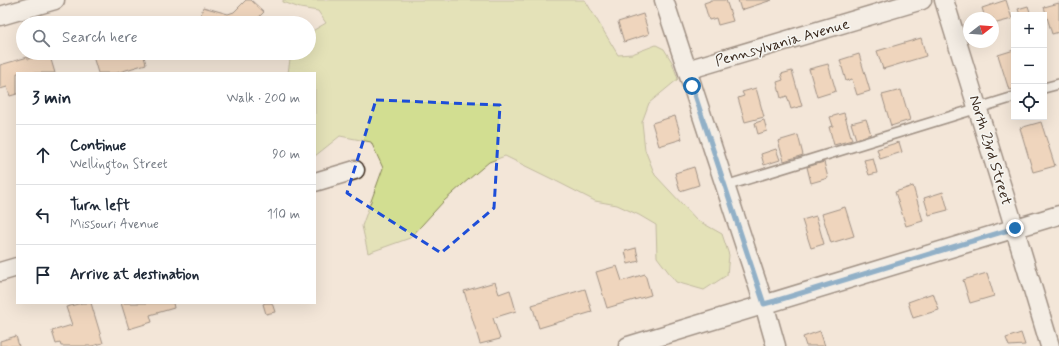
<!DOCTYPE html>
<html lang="en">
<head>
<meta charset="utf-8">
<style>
	body { margin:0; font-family:Mynerve,sans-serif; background:#f6f6f7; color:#1f2937 }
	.controls { position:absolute; right:12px; top:12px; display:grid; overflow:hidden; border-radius:0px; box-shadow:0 4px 16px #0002 }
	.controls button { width:36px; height:36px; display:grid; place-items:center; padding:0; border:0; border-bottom:1px solid #e0e1e3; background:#fff; color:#1f2937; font:20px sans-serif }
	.compass { position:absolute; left:963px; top:12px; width:36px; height:36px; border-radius:50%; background:#fff; box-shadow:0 4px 16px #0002; rotate:73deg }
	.stop { position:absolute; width:12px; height:12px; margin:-9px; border:3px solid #1f6fb2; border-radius:50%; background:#fff }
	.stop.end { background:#1f6fb2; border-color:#fff; box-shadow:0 1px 4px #0008 }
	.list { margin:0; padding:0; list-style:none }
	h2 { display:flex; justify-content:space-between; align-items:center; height:52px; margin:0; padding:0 16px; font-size:17px }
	h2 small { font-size:13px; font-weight:400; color:#747a83 }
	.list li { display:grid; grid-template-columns:26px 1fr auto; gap:12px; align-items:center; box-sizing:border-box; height:60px; padding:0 16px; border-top:1px solid #e0e1e3 }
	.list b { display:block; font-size:15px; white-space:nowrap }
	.list p { margin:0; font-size:13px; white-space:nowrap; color:#747a83 }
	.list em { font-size:13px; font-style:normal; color:#747a83 }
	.icon { flex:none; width:22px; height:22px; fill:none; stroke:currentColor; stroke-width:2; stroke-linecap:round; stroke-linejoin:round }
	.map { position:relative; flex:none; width:1059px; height:346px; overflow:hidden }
	.search { position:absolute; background:#fff; box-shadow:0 4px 16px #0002; left:16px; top:16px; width:300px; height:44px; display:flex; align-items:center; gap:10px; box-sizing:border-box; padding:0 14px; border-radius:22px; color:#747a83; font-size:15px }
	.panel { position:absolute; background:#fff; box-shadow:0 4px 16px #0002; left:16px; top:72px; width:300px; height:232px; border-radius:0px }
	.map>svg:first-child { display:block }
	.green { fill:#d2de91; stroke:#868458 }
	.building { fill:#ecc29b; stroke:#3b2a1e }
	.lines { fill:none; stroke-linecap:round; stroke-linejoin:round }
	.lane-casing { stroke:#3b2a1e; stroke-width:12 }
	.street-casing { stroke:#3b2a1e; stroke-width:21 }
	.lane { stroke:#f6f6f2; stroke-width:9 }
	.street { stroke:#f6f6f2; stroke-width:18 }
	.route { stroke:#1f6fb2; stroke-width:5 }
	.marked { fill:none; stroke:#1d4ed8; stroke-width:3; stroke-dasharray:8 5; stroke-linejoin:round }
	.labels { text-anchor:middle; stroke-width:3; stroke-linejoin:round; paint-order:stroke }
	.street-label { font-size:15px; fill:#3b2a1e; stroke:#f6f6f2 }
</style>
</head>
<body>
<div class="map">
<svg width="1059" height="346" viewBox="0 0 1059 346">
	<rect width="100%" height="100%" fill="#f3e6d8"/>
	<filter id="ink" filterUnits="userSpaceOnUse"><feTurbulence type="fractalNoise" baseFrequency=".025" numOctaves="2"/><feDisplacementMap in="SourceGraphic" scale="8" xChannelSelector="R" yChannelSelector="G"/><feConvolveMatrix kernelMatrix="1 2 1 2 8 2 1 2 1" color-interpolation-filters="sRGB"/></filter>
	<g filter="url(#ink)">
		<path class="green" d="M283 0H585L618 55 632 54 656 45 664 49 672 62 678 79 649 103 642 122 645 150 655 175 697 220 722 234 729 255 727 275 704 290 676 282 657 257 656 225 639 215 617 205 595 201 554 180 505 156 489 162 462 185 444 201 410 238 368 253 362 226 383 168 371 142 340 136 315 156V73H288L291 53H309V33L326 23 318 11 300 8 283 2Z"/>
		<path class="building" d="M246 0H251L264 12 253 23H199L203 7 228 14 234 12Z
			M710 0H726L733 21 718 25 716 18 709 20 704 3 710 1Z
			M738 0H772L741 10Z
			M1006 0 1012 19 993 24V18H985L982 8Z
			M1059 3V32L1052 34 1044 7Z
			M1028 6 1031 15H1020L1018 9Z
			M643 14 649 34 624 42 618 22Z
			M921 38 926 56 883 69 877 51Z
			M1014 50V89L1009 90 998 55Z
			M49 53 55 73H17V94L10 96 7 87 0 89V65L28 57V59Z
			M92 53H143L146 64 116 73H98Z
			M859 54 870 91 857 95 852 79 846 81 840 60Z
			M828 64 836 91 817 97 809 69Z
			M792 71 802 106 791 109 787 96 781 98 777 82 783 80 781 74Z
			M756 88 764 117 745 122 738 98 744 96 742 92Z
			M901 90 910 120 891 126 882 95Z
			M844 113 852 140 834 145 829 127 833 126 830 117Z
			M675 116 682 139 659 146 652 123Z
			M866 119 871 134 856 139 851 123Z
			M764 120 767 131 758 134 755 123Z
			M1041 122 1055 166 1033 172 1020 128Z
			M798 135 803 155 784 161 778 141Z
			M899 142 902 152 880 159 877 149Z
			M776 149 780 160 764 165 761 154Z
			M873 158 877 173 869 175 864 160Z
			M824 162 828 178 811 183 807 167Z
			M694 167 699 185 680 191 675 173Z
			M913 186 923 221 906 226 895 192Z
			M943 192 948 210 929 215 924 198Z
			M845 207 854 236 831 243 822 214Z
			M816 216 824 244 811 248 802 220Z
			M636 248 639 261 628 264 625 251Z
			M617 266 622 281 645 274 651 295 607 308 596 272Z
			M987 273 994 296 970 303 963 280Z
			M495 282 499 294 510 290 516 311 493 318 500 339 480 344 464 291Z
			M585 289 592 312 539 328 532 305Z
			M933 293 939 310 913 318 908 302Z
			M82 303H91L103 343 92 346H61L60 343 56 344 52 331 72 325 66 307Z
			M121 303H173L174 308 150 315 152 322 129 329Z
			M265 303H272L275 312 266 314 263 304Z
			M820 331 825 346H806L803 337Z
			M1021 333 1025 345 1009 346 1006 338Z
			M16 336 19 346H0V341Z"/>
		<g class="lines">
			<g class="lane-casing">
				<path id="lane" d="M1044 88 1059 84
					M725 186 1014 97"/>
			</g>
			<g class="street-casing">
				<path id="street" d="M664 0 764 304 776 346
					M944 0 1009 210 1050 346
					M0 16 55 0
					M687 70 922 0
					M315 182 355 170
					M0 272 17 267
					M628 346 1059 215"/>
			</g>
			<use href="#lane" class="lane"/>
			<use href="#street" class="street"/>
		</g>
	</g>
	<g class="lines" filter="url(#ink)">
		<path class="route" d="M692 86 764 304 775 301 1015 228"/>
	</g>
	<path d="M0 0H1059V346H0ZM376 100 500 105 494 208 441 253 347 193Z" fill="#f3e6d8" fill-opacity=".55" fill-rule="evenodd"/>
	<path class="marked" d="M376 100 500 105 494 208 441 253 347 193Z"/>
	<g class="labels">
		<g class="street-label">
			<text transform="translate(782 42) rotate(-16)" y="5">Pennsylvania Avenue</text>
			<text transform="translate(991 150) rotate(73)" y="5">North 23rd Street</text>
		</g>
	</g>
</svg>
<div class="controls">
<button>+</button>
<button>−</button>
<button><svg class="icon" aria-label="locate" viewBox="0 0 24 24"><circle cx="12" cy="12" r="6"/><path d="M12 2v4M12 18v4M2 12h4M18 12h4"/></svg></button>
</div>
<svg class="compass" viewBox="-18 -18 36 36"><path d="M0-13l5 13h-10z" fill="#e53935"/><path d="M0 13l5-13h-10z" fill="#747a83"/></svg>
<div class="stop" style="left:692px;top:86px"></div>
<div class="stop end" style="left:1015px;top:228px"></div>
<div class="search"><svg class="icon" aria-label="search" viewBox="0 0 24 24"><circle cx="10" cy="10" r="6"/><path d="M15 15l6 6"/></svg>Search here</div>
<section class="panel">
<h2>3 min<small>Walk · 200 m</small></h2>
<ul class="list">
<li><svg class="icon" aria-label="ahead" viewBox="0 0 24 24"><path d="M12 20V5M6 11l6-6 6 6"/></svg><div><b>Continue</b><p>Wellington Street</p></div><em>90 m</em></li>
<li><svg class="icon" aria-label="left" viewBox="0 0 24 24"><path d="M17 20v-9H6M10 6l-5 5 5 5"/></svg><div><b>Turn left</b><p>Missouri Avenue</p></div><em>110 m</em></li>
<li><svg class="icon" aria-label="arrive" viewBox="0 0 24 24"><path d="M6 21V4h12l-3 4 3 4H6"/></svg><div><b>Arrive at destination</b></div></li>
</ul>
</section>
</div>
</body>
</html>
